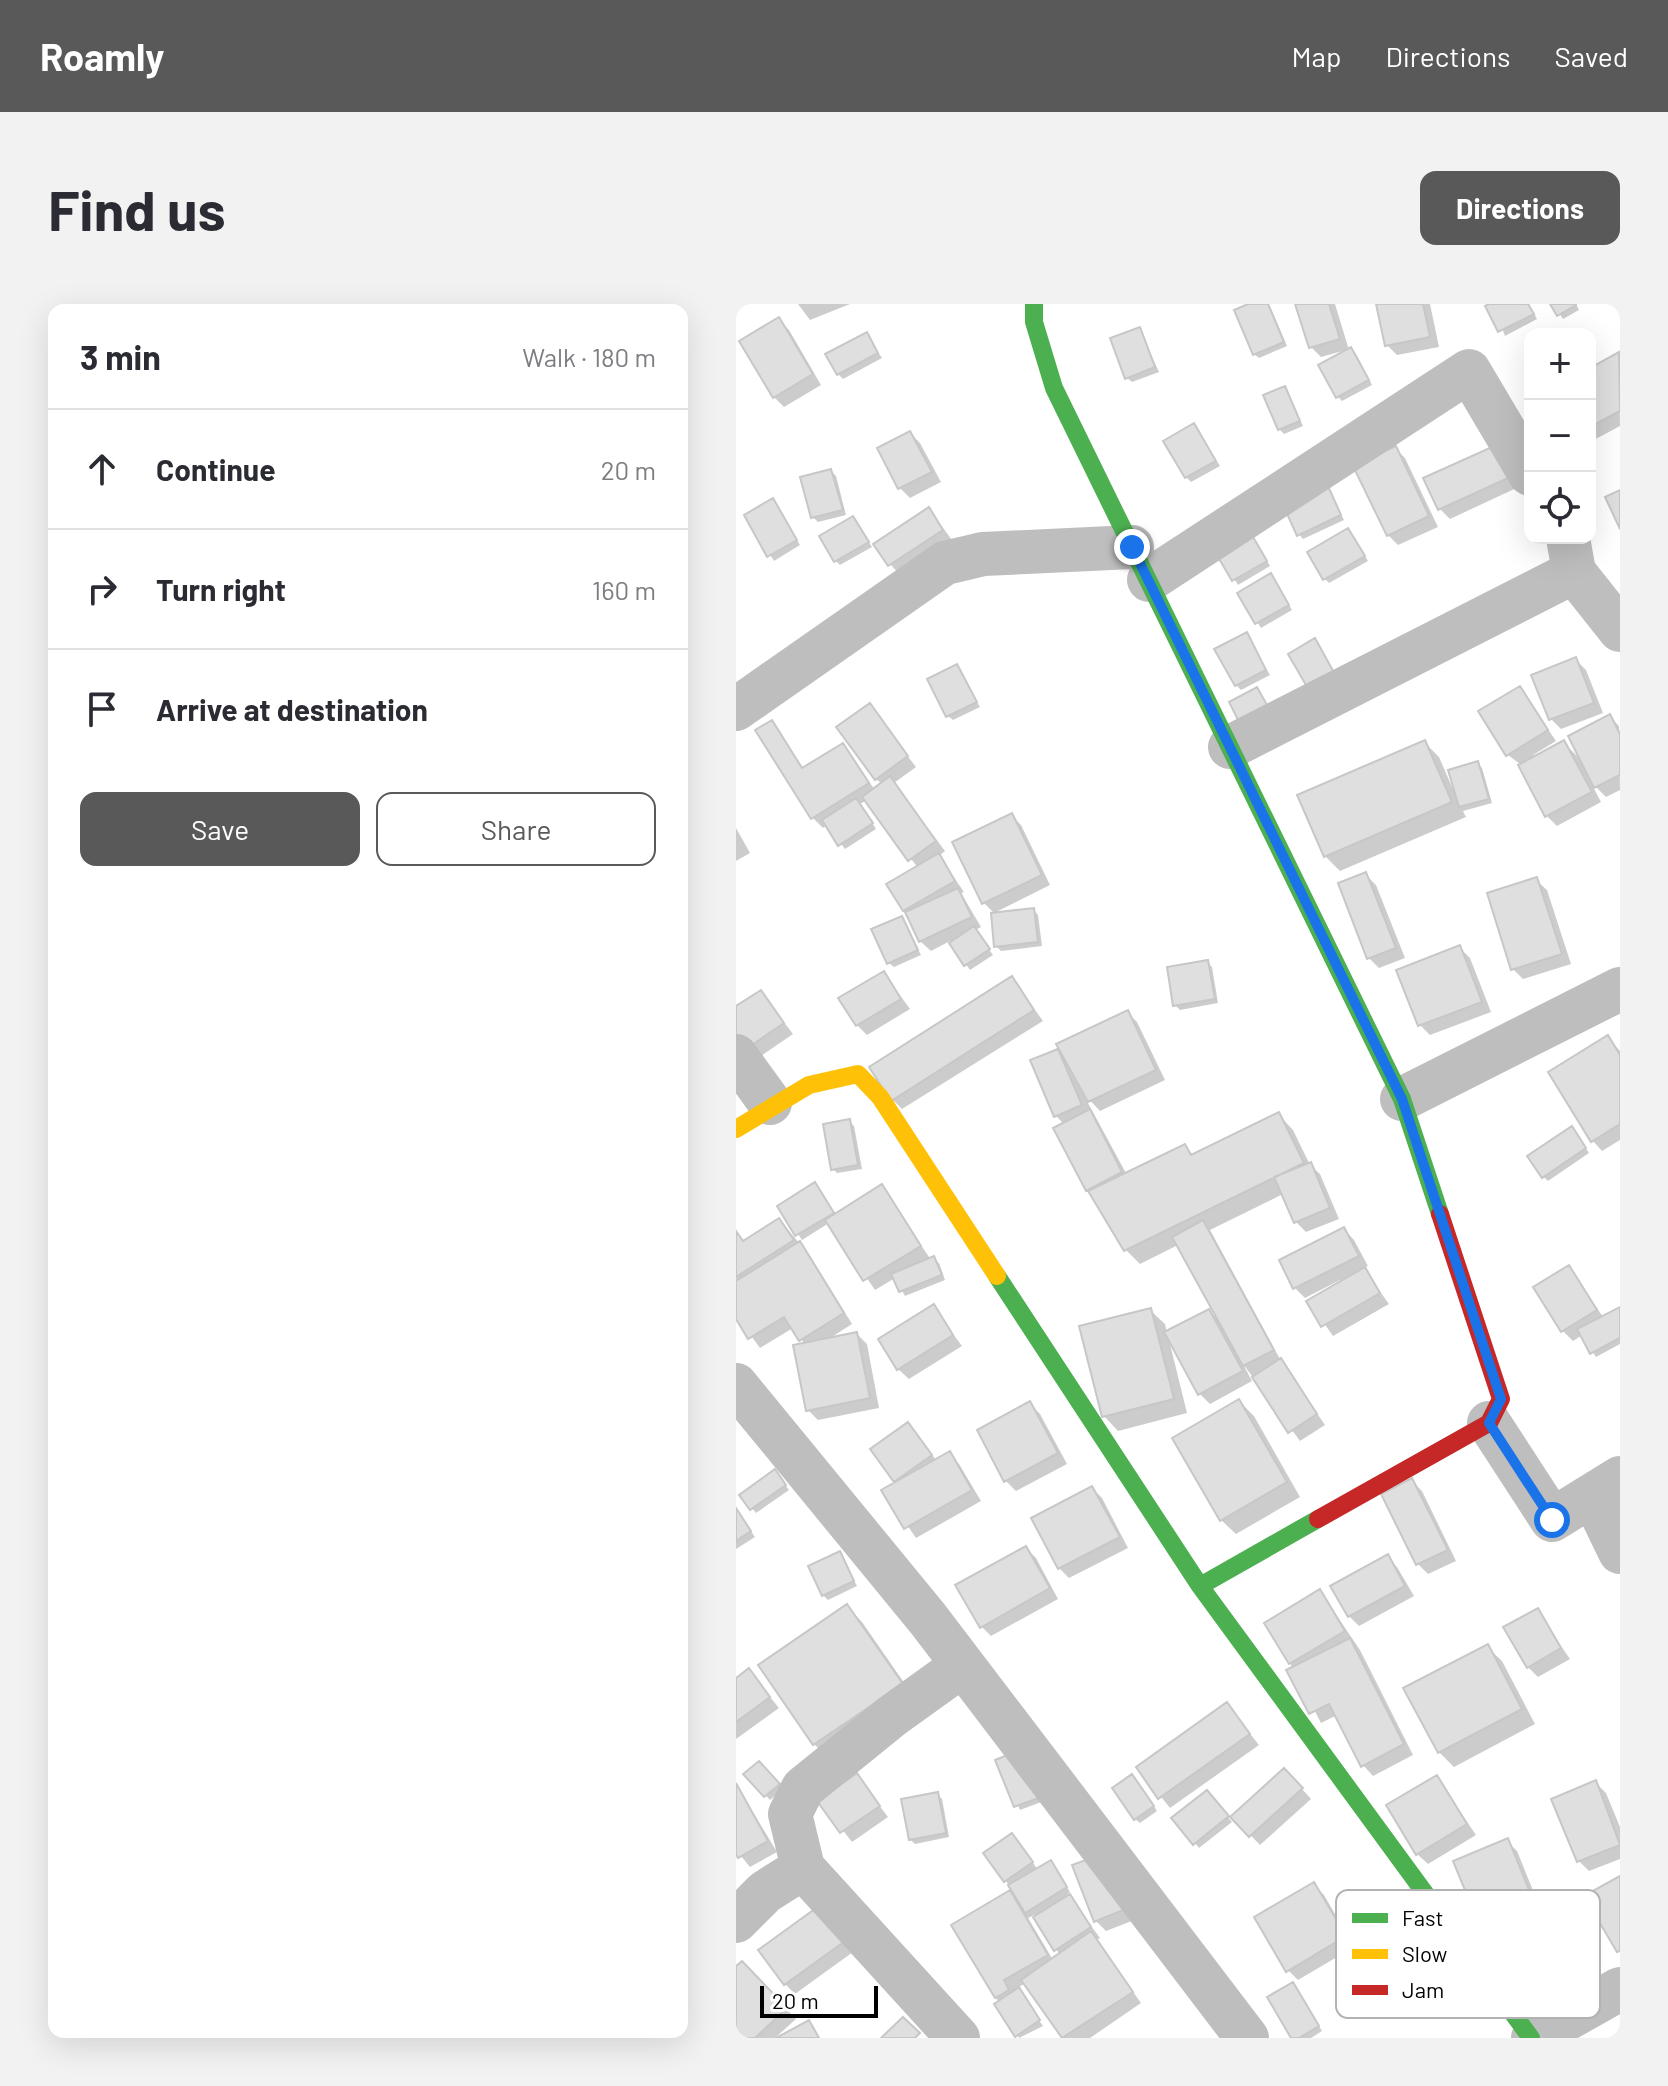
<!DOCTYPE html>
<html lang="en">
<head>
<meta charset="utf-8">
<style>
	body { margin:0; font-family:Barlow,sans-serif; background:#f2f2f3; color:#2b2b33 }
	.controls { position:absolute; right:24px; top:24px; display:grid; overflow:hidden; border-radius:16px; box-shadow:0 8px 32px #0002 }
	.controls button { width:72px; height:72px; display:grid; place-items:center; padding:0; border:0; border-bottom:2px solid #e1e1e2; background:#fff; color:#2b2b33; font:40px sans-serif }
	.scale { position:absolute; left:24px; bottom:20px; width:118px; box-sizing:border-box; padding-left:8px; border:4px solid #000; border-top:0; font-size:22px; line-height:28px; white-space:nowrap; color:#000; -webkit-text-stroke:6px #fff; paint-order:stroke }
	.stop { position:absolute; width:24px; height:24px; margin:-18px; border:6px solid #1a73e8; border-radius:50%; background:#fff }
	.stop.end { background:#1a73e8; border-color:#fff; box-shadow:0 2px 8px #0008 }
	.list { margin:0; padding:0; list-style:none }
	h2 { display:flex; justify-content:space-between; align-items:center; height:104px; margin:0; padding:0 32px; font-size:34px }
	h2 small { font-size:26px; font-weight:400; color:#7c7c81 }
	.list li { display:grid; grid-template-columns:52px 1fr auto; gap:24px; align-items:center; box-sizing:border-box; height:120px; padding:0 32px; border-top:2px solid #e1e1e2 }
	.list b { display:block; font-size:30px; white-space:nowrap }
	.list em { font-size:26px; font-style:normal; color:#7c7c81 }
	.actions { display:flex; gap:16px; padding:24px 32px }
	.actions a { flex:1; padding:18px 0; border:2px solid #595959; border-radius:16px; text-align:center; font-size:28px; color:#595959 }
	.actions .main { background:#595959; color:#fff }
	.icon { flex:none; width:44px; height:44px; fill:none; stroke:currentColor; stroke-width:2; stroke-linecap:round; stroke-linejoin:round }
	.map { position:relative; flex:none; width:884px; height:1734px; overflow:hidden; border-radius:16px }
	header { display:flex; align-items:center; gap:48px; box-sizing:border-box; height:112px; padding:0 40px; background:#595959; color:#fff }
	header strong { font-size:38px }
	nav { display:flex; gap:44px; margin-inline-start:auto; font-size:28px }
	.intro { display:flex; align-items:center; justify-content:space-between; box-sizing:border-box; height:192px; padding:0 48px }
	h1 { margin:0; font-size:56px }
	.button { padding:20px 36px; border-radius:16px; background:#595959; color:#fff; font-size:28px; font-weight:700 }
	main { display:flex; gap:48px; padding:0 48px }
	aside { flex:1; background:#fff; border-radius:16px; box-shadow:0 8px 32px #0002 }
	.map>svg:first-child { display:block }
	.shadow { fill:#0003; fill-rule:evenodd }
	.building { fill:#dfdfdf; stroke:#c7c7c7; stroke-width:2 }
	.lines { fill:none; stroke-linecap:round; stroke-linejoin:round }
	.street { stroke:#bebebe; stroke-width:44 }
	.fast { stroke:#4caf50; stroke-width:18 }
	.slow { stroke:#ffc107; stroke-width:18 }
	.jam { stroke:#c62828; stroke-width:18 }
	.route { stroke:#1a73e8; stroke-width:10 }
	.key { fill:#fff; stroke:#b2b2b2; stroke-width:2 }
	.key-label { font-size:22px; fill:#000 }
</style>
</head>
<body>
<header>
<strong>Roamly</strong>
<nav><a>Map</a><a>Directions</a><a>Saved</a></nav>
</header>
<div class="intro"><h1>Find us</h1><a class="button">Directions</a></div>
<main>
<aside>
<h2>3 min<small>Walk · 180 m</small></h2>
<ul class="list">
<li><svg class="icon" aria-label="ahead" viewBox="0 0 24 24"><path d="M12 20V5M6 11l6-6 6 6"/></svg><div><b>Continue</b></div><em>20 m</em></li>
<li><svg class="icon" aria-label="right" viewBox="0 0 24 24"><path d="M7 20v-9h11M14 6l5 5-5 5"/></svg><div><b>Turn right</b></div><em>160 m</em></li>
<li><svg class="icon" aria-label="arrive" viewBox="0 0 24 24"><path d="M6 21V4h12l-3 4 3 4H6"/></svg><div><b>Arrive at destination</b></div></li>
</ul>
<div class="actions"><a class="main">Save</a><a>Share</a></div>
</aside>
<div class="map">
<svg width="884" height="1734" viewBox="0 0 884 1734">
	<rect width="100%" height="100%" fill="#fff"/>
	<path class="shadow" d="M62 0H114L74 16Z
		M517 0H533L551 42 523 54 518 50Z
		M561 0H599L613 46 620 50 636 81 606 97 602 93 610 46 585 53 575 43Z
		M642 0H694L703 43 661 51 651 41Z
		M757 0H793L801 15 769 32Z
		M817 0H840L843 6 827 15Z
		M43 16 53 26 85 81 48 103 38 93Z
		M403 25 423 68 396 78 391 74Z
		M130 31 146 54 107 75 102 70Z
		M883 50 884 122 854 138V66Z
		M548 84 567 122 548 130 543 125Z
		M458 121 484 162 455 178 450 173Z
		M174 129 184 139 205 178 174 194 164 184Z
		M766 141 789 180 714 215 704 205Z
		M659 144 669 154 702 223 662 241 652 231Z
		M95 167 100 172 110 211 82 218 77 213Z
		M592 185 608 216 567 235 563 230Z
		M37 197 64 241 38 257 10 212Z
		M193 205 216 236 164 271 154 260Z
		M117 214 136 243 104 261 100 257Z
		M616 231 632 257 593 279 589 275Z
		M517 233 534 262 502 281 481 247Z
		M535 272 556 306 525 324 504 289Z
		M510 330 534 371 505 386 500 381Z
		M840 356 850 366 867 409 825 425 815 415Z
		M221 363 244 403 217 416 212 412Z
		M784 384 820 437 797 451 799 454 828 439 845 456 873 412 883 422 884 486 870 493 854 477 865 498 821 522 811 512 784 460 772 451Z
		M133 402 180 463 158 479 209 547 203 552 228 588 225 589 245 623 239 626 257 651 234 666 214 637 195 647 184 637 153 581 182 564 131 496 124 500 140 525 109 545 91 521 87 524 77 514 35 418 68 465 107 441 139 486 146 480 140 475Z
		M689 439 703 453 716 483 741 459 746 464 756 499 727 507 730 513 604 567 589 552Z
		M275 511 285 521 314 581 258 609 248 599Z
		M0 524 14 549 0 557Z
		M630 571 640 581 669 654 643 664 633 654Z
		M800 576 811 586 835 660 787 675 777 665Z
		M298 606 302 611 306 642 265 647 260 642Z
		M165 614 185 651 158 663 153 659Z
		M724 644 734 654 755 708 694 731 684 721Z
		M471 658 476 663 482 699 444 706 439 701Z
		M148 669 174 705 131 731 121 721Z
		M276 674 307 717 166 805 156 795Z
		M25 688 57 730 22 754 0 726V705Z
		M391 708 401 718 429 776 364 807 346 788 391 871 449 842 458 852 543 811 557 826 574 861 584 870 603 915 570 928 560 918 547 890 474 926 545 1057 589 1121 564 1137 507 1060 516 1077 474 1100 464 1090 433 1036 451 1109 382 1127 368 1112 414 1006 429 1020 431 1029 473 1007 483 1017 442 941 404 960 389 945 351 886 329 821 320 812 296 757Z
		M872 734 884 747V836L866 847 856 836Z
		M113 817 118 822 126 865 101 869 97 865Z
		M840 829 853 849 812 877 807 872Z
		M79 881 100 912 146 883 195 956 203 959 209 976 169 992 159 974 139 986 93 919 66 936 44 902Z
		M43 916 73 950 116 1020 91 1036 121 1030 131 1040 143 1104 82 1116 72 1106 69 1040 57 1024 24 1044 0 1011V929L9 938Z
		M608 925 618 936 632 962 627 964 653 1000 597 1032 573 998 605 979 604 976 569 994 559 984Z
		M833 963 867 1013 884 1005V1040L860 1053 846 1031 837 1037 827 1027Z
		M197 1003 226 1042 173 1075 162 1065Z
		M503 1097 518 1112 564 1193 500 1230 485 1216Z
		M294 1100 304 1110 331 1160 280 1187 270 1177Z
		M172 1121 201 1157 213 1150 223 1160 245 1197 180 1234 148 1187 162 1179 137 1146Z
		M43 1172 53 1186 20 1209 6 1191Z
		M676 1177 686 1187 720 1257 692 1270 682 1260Z
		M356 1184 366 1194 392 1244 333 1274 323 1264Z
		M0 1205 19 1233 0 1245Z
		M290 1244 300 1254 322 1295 255 1332 245 1322Z
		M104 1250 121 1282 92 1296 87 1291Z
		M651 1253 661 1263 678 1292 623 1322 613 1312Z
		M584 1287 624 1346 677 1451 637 1472 627 1461 601 1411 585 1419 554 1359Z
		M111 1303 126 1318 180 1396 93 1455 78 1440Z
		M801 1307 834 1355 802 1373 792 1363 770 1324Z
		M751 1343 766 1357 799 1420 718 1463 703 1448Z
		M13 1367 43 1404 0 1435V1376Z
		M491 1401 523 1441 434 1504 402 1464Z
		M262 1457 308 1497 284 1506Z
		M23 1459 47 1485 34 1496 10 1470Z
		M121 1472 152 1513 116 1538 84 1497Z
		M701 1474 740 1531 692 1560 681 1550Z
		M558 1476 575 1495 524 1541 497 1513Z
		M401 1477 421 1507 404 1519 399 1515Z
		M860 1479 870 1489 884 1523V1555L853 1567 843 1557 818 1496Z
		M0 1480 41 1548 14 1563 0 1546Z
		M201 1490 206 1495 213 1533 179 1540 174 1535Z
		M475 1493 496 1518 463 1544 459 1539Z
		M281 1536 302 1566 319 1563 334 1588 332 1590 364 1634 360 1636 405 1699 354 1734H328L290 1679 281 1684 307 1722 283 1734 218 1621 273 1589 283 1598 270 1577ZM298 1611 324 1651 317 1656 292 1614Z
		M771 1537 781 1547 803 1601 752 1622 742 1612Z
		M339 1562 401 1615 370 1627 360 1617Z
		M578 1581 588 1591 618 1643 562 1676 552 1666Z
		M93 1615 117 1648 59 1690 49 1680Z
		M6 1659 60 1715 39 1734H0V1665Z
		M557 1680 586 1727 575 1734H557Z"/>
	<path class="building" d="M512 0H532L548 38 517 51 498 6Z
		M559 0H593L604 35 573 44Z
		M640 0H687L694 33 649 42Z
		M753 0H792L798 10 762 28 749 2Z
		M814 0H840V1L821 12Z
		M43 13 77 70 37 94 3 37Z
		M404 23 419 63 389 75 374 34Z
		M131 28 142 49 101 71 89 50Z
		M615 43 633 76 600 94 582 61Z
		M883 48 884 107 854 123V64Z
		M549 82 564 117 542 126 527 91Z
		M458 119 480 157 449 174 427 137Z
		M174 127 196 168 162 185 141 144Z
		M767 138 781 170 702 206 687 174Z
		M660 142 693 212 651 232 617 162Z
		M95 165 107 206 75 214 64 173Z
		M592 182 605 211 561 232 548 203Z
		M884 186V225L869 193Z
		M37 194 61 236 31 253 8 211Z
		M193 203 207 226 152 262 137 240Z
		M117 212 133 238 98 258 83 232Z
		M612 224 629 252 587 276 571 248Z
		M513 226 531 257 496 277 478 246Z
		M535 269 553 301 519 320 501 289Z
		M511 328 530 366 499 382 478 345Z
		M579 334 601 374 574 388 552 350Z
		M840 353 858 399 813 416 795 371Z
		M221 360 241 398 210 413 191 375Z
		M784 382 812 426 770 452 742 407Z
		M521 383 531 401 502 416 493 398Z
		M134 399 172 452 139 476 100 423Z
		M874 410 884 430V471L858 484 832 432Z
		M36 416 66 464 107 439 133 479 75 515 19 426Z
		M689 436 716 498 588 553 561 491Z
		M828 436 856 488 809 513 782 461Z
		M742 457 753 495 723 503 712 466Z
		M154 472 200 537 172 557 126 493Z
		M120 494 137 519 102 542 86 516Z
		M276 509 306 571 246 600 216 538Z
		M203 549 219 577 167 607 150 580Z
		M630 568 660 644 631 655 602 579Z
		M801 573 826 650 775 666 751 589Z
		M222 584 236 613 183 638 169 608Z
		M298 604 302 638 258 643 255 609Z
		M166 612 182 646 151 660 135 625Z
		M238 622 254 645 228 662 213 639Z
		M724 641 746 698 682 722 660 666Z
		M472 656 479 695 437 702 431 663Z
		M148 667 165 695 120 722 102 694Z
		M276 672 298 706 155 797 133 763Z
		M25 686 48 719 10 745 0 730V702Z
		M392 706 420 766 352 798 320 740Z
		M872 731 884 751V820L855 838 812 768Z
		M322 745 346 801 318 813 294 756Z
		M354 805 386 868 350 887 317 824Z
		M543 808 568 859 388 947 352 887 449 840 455 851Z
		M114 815 122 861 95 866 87 820Z
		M836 822 850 844 806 874 791 852Z
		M575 858 594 904 558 919 538 873Z
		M79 878 98 909 59 932 41 902Z
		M146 880 185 942 127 977 89 916Z
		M43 914 58 936 0 973V927L7 937Z
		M467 916 538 1046 507 1062 436 933Z
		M608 923 623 952 557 985 543 956Z
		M64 937 108 1009 63 1037 48 1013 12 1035 0 1015V977Z
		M198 952 206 971 163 988 155 970Z
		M833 961 861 1006 825 1028 797 983Z
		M629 963 644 989 585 1023 570 997Z
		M198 1000 217 1031 161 1066 142 1035Z
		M884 1003V1034L854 1050 841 1025Z
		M415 1004 438 1095 366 1113 343 1022Z
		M473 1005 507 1067 462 1091 428 1028Z
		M121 1028 134 1094 70 1107 57 1041Z
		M545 1054 581 1110 552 1129 516 1073Z
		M503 1095 551 1178 484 1217 436 1134Z
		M294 1097 322 1149 268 1178 241 1126Z
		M172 1118 196 1151 158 1178 134 1145Z
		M214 1147 236 1186 168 1225 145 1186Z
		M39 1165 50 1181 14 1206 3 1191Z
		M676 1174 712 1246 680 1261 645 1190Z
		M356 1182 384 1233 322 1265 295 1214Z
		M0 1204 15 1227 0 1237Z
		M290 1242 314 1284 244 1324 219 1281Z
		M104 1247 118 1277 86 1292 72 1262Z
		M652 1250 669 1282 612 1313 594 1282Z
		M584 1285 609 1327 553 1360 528 1319Z
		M111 1300 167 1380 77 1441 22 1361Z
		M802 1304 825 1344 791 1364 767 1323Z
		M614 1334 668 1440 625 1463 593 1400 573 1410 550 1366Z
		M752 1340 786 1405 702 1449 667 1384Z
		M13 1364 34 1393 0 1418V1374Z
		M491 1398 514 1430 422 1495 400 1463Z
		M286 1445 305 1493 278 1503 259 1456Z
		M23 1457 44 1480 28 1493 7 1470Z
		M548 1464 567 1484 513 1533 494 1513Z
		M121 1469 144 1502 104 1529 81 1497Z
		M396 1470 418 1502 398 1516 376 1484Z
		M701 1471 731 1520 680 1551 650 1501Z
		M860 1476 884 1541 841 1558 815 1495Z
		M0 1479 32 1537 2 1554 0 1550Z
		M471 1486 493 1512 457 1541 435 1514Z
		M202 1488 210 1529 173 1536 165 1495Z
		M276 1529 297 1558 268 1578 247 1549Z
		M772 1534 795 1591 740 1613 717 1557Z
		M371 1548 392 1604 358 1618 336 1561Z
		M315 1556 331 1583 289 1609 272 1581Z
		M884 1572V1647L881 1648 848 1592Z
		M578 1578 610 1632 550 1668 518 1613Z
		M274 1586 312 1651 268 1676 273 1686 259 1694 215 1621Z
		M334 1590 355 1623 318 1647 297 1613Z
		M83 1602 109 1637 48 1681 22 1646Z
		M355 1627 397 1688 326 1734 285 1676Z
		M6 1657 51 1704 19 1734H0V1662Z
		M557 1678 583 1722 563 1734H555L531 1693Z
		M283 1683 304 1716 279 1733 258 1700Z
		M167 1713 184 1729 179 1734H145Z
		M73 1716 83 1734H40Z"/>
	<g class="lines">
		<path class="street" d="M832 234 838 268 884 326
			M413 276 733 67 794 170
			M0 405 209 259 247 250 396 243
			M494 443 838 268
			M0 752 34 799
			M666 795 884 685
			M0 1081 192 1315 511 1734
			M753 1119 816 1216 884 1174
			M857 1192 884 1248
			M0 1617 29 1588 67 1564
			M222 1734 67 1564 54 1510 67 1484 156 1412 227 1361
			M797 1734 884 1685"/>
		<path class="fast" d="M298 0V18L318 84 666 795 704 910
			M261 972 464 1282 795 1734
			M464 1282 582 1215"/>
		<path class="slow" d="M0 825 73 781 122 770 144 793 261 972"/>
		<path class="jam" d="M582 1215 753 1119 765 1095 704 910"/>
	</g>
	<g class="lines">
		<path class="route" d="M396 243 666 795 765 1095 753 1119 816 1216"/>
	</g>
	<rect x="600" y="1586" width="264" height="128" rx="12" class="key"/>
	<rect x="616" y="1609" width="36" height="10" fill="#4caf50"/>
	<rect x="616" y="1645" width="36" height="10" fill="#ffc107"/>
	<rect x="616" y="1681" width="36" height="10" fill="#c62828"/>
	<g class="key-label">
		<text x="666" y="1622">Fast</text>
		<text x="666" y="1658">Slow</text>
		<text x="666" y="1694">Jam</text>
	</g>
</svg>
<div class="controls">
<button>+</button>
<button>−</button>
<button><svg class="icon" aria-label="locate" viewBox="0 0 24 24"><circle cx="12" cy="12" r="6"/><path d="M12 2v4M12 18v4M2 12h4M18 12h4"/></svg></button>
</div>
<div class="scale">20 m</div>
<div class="stop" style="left:816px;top:1216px"></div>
<div class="stop end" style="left:396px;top:243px"></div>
</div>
</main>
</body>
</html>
